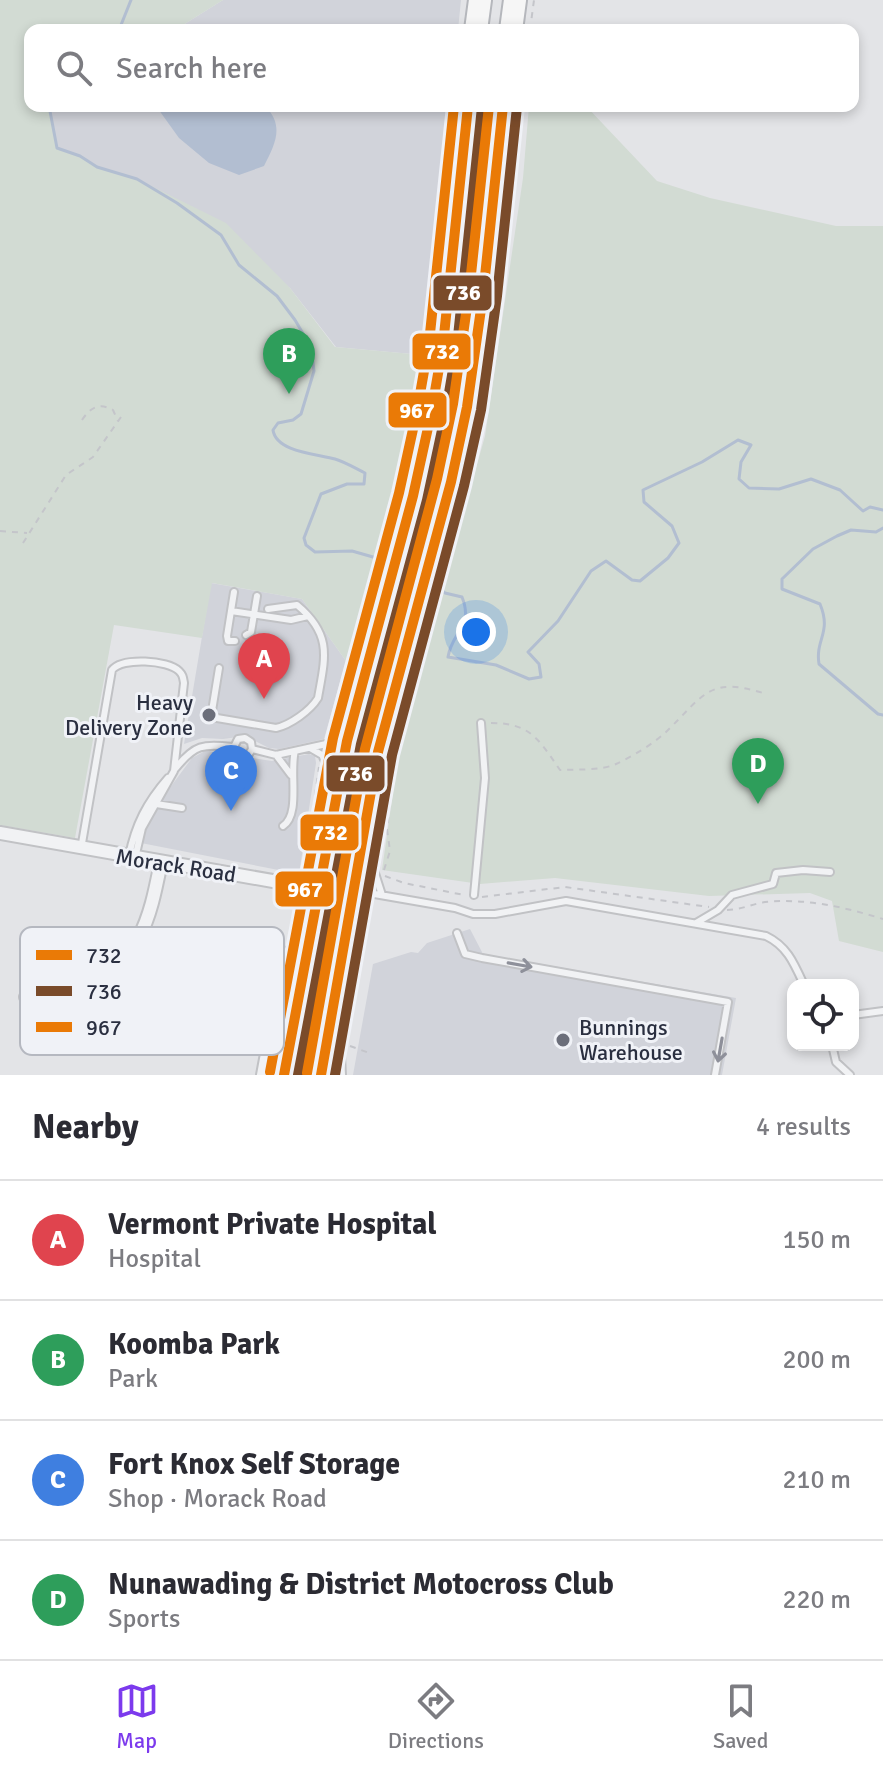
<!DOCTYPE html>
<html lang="en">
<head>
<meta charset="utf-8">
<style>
	body { margin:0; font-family:Signika,sans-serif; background:#f2f2f3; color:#2b2b33 }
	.controls { position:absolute; right:24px; bottom:24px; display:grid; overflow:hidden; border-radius:16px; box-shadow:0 4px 12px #0003 }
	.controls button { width:72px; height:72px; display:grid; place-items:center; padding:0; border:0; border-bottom:2px solid #e1e1e2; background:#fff; color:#2b2b33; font:40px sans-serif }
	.you { position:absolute; left:476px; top:632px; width:28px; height:28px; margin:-20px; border:6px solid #fff; border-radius:50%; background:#1a73e8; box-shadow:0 0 0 12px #1a73e833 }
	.badge { display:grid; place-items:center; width:52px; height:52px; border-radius:50%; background:#7c3aed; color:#fff; font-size:26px; font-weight:700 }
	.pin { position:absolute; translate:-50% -66px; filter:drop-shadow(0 2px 4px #0008) }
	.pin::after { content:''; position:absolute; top:42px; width:28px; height:24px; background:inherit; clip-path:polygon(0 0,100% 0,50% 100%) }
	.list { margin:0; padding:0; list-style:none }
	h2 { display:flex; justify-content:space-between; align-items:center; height:104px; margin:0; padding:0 32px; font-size:34px }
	h2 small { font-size:26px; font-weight:400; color:#7c7c81 }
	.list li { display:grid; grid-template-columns:52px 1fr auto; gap:24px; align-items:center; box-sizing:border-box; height:120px; padding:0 32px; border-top:2px solid #e1e1e2 }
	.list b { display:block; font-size:30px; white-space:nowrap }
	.list p { margin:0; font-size:26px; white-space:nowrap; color:#7c7c81 }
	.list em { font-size:26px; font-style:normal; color:#7c7c81 }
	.icon { flex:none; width:44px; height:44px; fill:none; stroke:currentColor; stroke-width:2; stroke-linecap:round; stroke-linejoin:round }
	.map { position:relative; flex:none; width:883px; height:1075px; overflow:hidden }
	.search { position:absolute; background:#fff; box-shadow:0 4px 12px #0003; left:24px; right:24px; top:24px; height:88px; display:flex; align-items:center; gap:20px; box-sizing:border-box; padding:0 28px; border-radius:16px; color:#7c7c81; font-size:30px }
	.sheet { height:584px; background:#fff }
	nav { display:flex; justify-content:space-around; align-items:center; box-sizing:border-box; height:112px; border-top:2px solid #e1e1e2; background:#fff; font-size:22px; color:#7c7c81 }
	nav a { display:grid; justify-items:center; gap:4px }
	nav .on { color:#7c3aed }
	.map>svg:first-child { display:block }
	.built { fill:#d1d3da }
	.green { fill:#d2dbd3 }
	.water { fill:#b2bed1 }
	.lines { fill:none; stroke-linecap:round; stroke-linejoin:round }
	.stream { stroke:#b2bed1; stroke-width:3 }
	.lane-casing { stroke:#c1c2c5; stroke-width:10 }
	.street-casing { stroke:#c1c2c5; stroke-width:16 }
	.highway-casing { stroke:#b5b7bc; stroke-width:26 }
	.path { stroke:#c4c5ca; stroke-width:2; stroke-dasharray:6 6; stroke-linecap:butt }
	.lane { stroke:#f1f2f4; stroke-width:6 }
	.street { stroke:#f1f2f4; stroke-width:12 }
	.highway { stroke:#f6f6f6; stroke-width:22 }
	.bus-1-casing { stroke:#f0f2f7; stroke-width:16 }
	.bus-2-casing { stroke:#f0f2f7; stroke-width:16 }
	.bus-3-casing { stroke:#f0f2f7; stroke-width:16 }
	.bus-1 { stroke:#ea7a06; stroke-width:10 }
	.bus-2 { stroke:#7a4b2a; stroke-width:10 }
	.bus-3 { stroke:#ea7a06; stroke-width:10 }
	.oneway { stroke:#8e909a }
	.poi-dot { fill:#6b6e7a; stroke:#f0f2f7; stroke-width:3 }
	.labels { text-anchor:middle; stroke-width:6; stroke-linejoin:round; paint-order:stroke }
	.poi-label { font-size:22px; fill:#2a2f40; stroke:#f0f2f7; text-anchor:end }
	.street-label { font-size:22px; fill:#2a2f40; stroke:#f0f2f7 }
	.key { fill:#f0f2f7; stroke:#b5b8c0; stroke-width:2 }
	.key-label { font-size:22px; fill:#2a2f40 }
	.line-badge { stroke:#f0f2f7; stroke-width:3 }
	.badge-label { font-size:22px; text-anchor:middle; font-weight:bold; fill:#fff }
</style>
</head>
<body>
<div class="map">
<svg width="883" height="1075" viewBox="0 0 883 1075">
	<rect width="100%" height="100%" fill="#e3e4e7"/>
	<path class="built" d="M223 0H461L458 30H175Z
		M49 106H450L423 355 336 347 290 288 137 179 97 167 80 156 57 148Z
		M211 583 302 599 346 661 324 739 279 749 269 748 245 736 223 739 202 738 184 744Z
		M207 750 240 761 253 758 272 761 309 754 315 756 316 763 299 874 141 843 145 827 163 797 192 758Z
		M470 929 483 954 736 998 722 1075H353L373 964 411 952 418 953 427 943Z"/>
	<path class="green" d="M0 0H223L175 30H30V106H49L57 148 80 156 97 167 137 179 226 223 290 288 335 347 423 355 418 418 402 482 346 661 302 599 212 583 202 638 114 625 75 838 0 825Z
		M529 106H586L657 181 710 198 836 226H883V952L839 941 832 901 810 893 709 896 555 878 480 884 382 870 401 736 485 436 523 178Z"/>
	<path class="water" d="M156 106H265C285 126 275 144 264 166L239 175 209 163 179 138Z"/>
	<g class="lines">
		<path class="stream" d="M119 30 131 0
			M49 106 57 148 80 156 97 167 137 179 177 203 221 235 239 265 277 296 295 320 311 347 314 371 301 414 293 420 278 423 273 430C276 452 317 454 335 459 345 462 355 468 365 473L364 484H347L321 494 304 538 306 545 315 552 352 551 387 561
			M883 528 876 532 851 530 837 536 813 549 782 579V589L820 604C832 633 815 639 819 664L878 714 883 715
			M402 565 418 569
			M433 581 445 593 462 597C474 627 452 631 448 657L496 665 529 679 541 677 539 664 528 652 558 621 591 571 606 561 632 580 640 581 668 558 679 543 672 526 644 502 643 490 702 462 738 440 751 445 741 462 739 479 749 488 779 489 811 479 840 490 863 511 870 507 883 510"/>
		<g class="lane-casing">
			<path id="lane" d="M234 592 227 636 228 641H235
				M231 611 291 620 308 616
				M246 635 251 632 257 596
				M219 668 212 711 213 716 217 718 276 728C290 725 310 711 318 698 325 658 333 635 297 605L268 609
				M310 748 322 755 332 775
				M252 749 249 754 243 757 236 754 234 747 238 739 245 738 251 742 252 749 276 755 340 741
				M276 755 291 775
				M175 769C195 744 202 744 234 747
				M156 804 182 808
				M283 826C301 814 289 772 295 751
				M370 840 373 867 382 895
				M81 849 112 670C122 657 168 660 179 671 183 675 183 677 184 683L174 771 142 828 135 858
				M129 856C135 825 147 802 168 778
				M357 891 455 908 473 914H495L566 901 766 936C787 946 794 963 804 985
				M474 895 485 778 481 723
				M696 923 718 910 732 895 773 884 776 873 803 870 830 872
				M457 933 465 954 482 958 728 1002 715 1075
				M853 1015 883 1011
				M832 1045 836 1062 850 1075
				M342 1075 340 1036 346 982"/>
		</g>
		<g class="street-casing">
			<path id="street" d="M0 833 301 886 353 891
				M114 967 154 1027
				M26 997C43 987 61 988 79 983 141 966 150 917 161 862
				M263 1075 285 957 294 949 307 943"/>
		</g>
		<g class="highway-casing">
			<path id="highway" d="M476 30 480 0
				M511 30 515 0
				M284 1075 347 741 413 496 431 414 443 345 468 106
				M321 1075C343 952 359 827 389 706 414 606 449 508 467 407 485 308 492 206 503 106"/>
		</g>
		<path class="path" d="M530 30 534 0
			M82 420C90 408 99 402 113 410L118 421
			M0 531 27 533
			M23 543 66 475 93 457 121 417
			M491 723C531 723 539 740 560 770 577 769 601 771 616 764 633 756 655 743 668 730 703 696 709 676 763 693
			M402 724 456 530
			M329 736 359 617
			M305 867 319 767
			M384 870 390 851 387 829 396 750
			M385 876 404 883 464 895
			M482 897 565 887 709 907
			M727 910C740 910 752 904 765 902 806 898 844 907 883 919
			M350 1046 372 1054"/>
		<use href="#lane" class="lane"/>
		<use href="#street" class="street"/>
		<use href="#highway" class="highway"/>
		<g class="bus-1-casing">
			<path id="bus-1" d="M284 1075 347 741 413 496 431 414 443 345 468 106
				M321 1075 378 752 451 482 467 407 483 295 503 106"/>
		</g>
		<g class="bus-2-casing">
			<path id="bus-2" d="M298 1075 361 744 427 500 445 416 457 346 482 107
				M335 1075 392 755 464 486 481 410 497 296 517 107"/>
		</g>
		<g class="bus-3-casing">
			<path id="bus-3" d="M270 1072 333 738 399 493 417 411 429 343 454 106
				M307 1073 365 749 437 479 453 404 469 293 489 106"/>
		</g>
		<use href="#bus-1" class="bus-1"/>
		<use href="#bus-2" class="bus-2"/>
		<use href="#bus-3" class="bus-3"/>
	</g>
	<defs><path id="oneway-shaft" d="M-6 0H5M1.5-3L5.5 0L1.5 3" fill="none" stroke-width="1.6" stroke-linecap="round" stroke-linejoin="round" transform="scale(2)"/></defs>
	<g class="oneway">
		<use href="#oneway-shaft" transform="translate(520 965) rotate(10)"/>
		<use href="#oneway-shaft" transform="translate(720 1050) rotate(100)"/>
	</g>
	<g class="poi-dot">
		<circle cx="209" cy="715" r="8"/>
		<circle cx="563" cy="1040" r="8"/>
	</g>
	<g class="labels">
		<g class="poi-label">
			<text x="193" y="710">Heavy<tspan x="193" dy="25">Delivery Zone</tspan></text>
			<text x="579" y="1035" text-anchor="start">Bunnings<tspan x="579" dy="25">Warehouse</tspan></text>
		</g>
		<g class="street-label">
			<text transform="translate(176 865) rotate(9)" y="8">Morack Road</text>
		</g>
	</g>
	<rect x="20" y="927" width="264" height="128" rx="12" class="key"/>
	<rect x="36" y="950" width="36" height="10" fill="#ea7a06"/>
	<rect x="36" y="986" width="36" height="10" fill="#7a4b2a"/>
	<rect x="36" y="1022" width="36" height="10" fill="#ea7a06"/>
	<g class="key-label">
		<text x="86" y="963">732</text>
		<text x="86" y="999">736</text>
		<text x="86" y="1035">967</text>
	</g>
	<g class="line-badge">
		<rect x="432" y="274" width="61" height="38" rx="8" fill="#7a4b2a"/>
		<rect x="411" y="332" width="61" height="39" rx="8" fill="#ea7a06"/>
		<rect x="387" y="391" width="61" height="38" rx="8" fill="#ea7a06"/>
		<rect x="325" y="754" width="61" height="39" rx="8" fill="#7a4b2a"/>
		<rect x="299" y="813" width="61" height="39" rx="8" fill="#ea7a06"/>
		<rect x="274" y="870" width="61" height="38" rx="8" fill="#ea7a06"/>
	</g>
	<g class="badge-label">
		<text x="463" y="300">736</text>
		<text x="442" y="359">732</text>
		<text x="417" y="418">967</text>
		<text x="355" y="781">736</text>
		<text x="330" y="840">732</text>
		<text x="305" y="897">967</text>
	</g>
</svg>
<div class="controls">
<button><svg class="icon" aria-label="locate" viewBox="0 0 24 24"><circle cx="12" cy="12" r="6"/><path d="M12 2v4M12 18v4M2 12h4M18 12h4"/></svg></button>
</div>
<div class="you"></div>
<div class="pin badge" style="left:264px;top:699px;background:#e0444e">A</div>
<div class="pin badge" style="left:289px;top:394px;background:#2e9e5b">B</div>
<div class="pin badge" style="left:231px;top:811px;background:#3f7fe0">C</div>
<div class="pin badge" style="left:758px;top:804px;background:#2e9e5b">D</div>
<div class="search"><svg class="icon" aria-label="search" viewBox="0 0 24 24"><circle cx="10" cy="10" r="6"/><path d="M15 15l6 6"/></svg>Search here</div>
</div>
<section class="sheet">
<h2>Nearby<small>4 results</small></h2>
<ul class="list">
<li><span class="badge" style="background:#e0444e">A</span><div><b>Vermont Private Hospital</b><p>Hospital</p></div><em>150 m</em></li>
<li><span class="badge" style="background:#2e9e5b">B</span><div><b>Koomba Park</b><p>Park</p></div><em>200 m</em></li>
<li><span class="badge" style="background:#3f7fe0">C</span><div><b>Fort Knox Self Storage</b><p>Shop · Morack Road</p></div><em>210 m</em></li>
<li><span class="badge" style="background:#2e9e5b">D</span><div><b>Nunawading &amp; District Motocross Club</b><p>Sports</p></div><em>220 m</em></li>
</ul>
</section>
<nav>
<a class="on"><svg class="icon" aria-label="map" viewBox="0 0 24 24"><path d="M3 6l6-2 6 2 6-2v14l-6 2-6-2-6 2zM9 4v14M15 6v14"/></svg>Map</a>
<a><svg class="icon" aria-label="directions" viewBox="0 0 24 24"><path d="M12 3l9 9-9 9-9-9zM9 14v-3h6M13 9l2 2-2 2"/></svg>Directions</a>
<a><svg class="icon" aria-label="saved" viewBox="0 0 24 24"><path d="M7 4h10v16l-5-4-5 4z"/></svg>Saved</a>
</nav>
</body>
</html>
